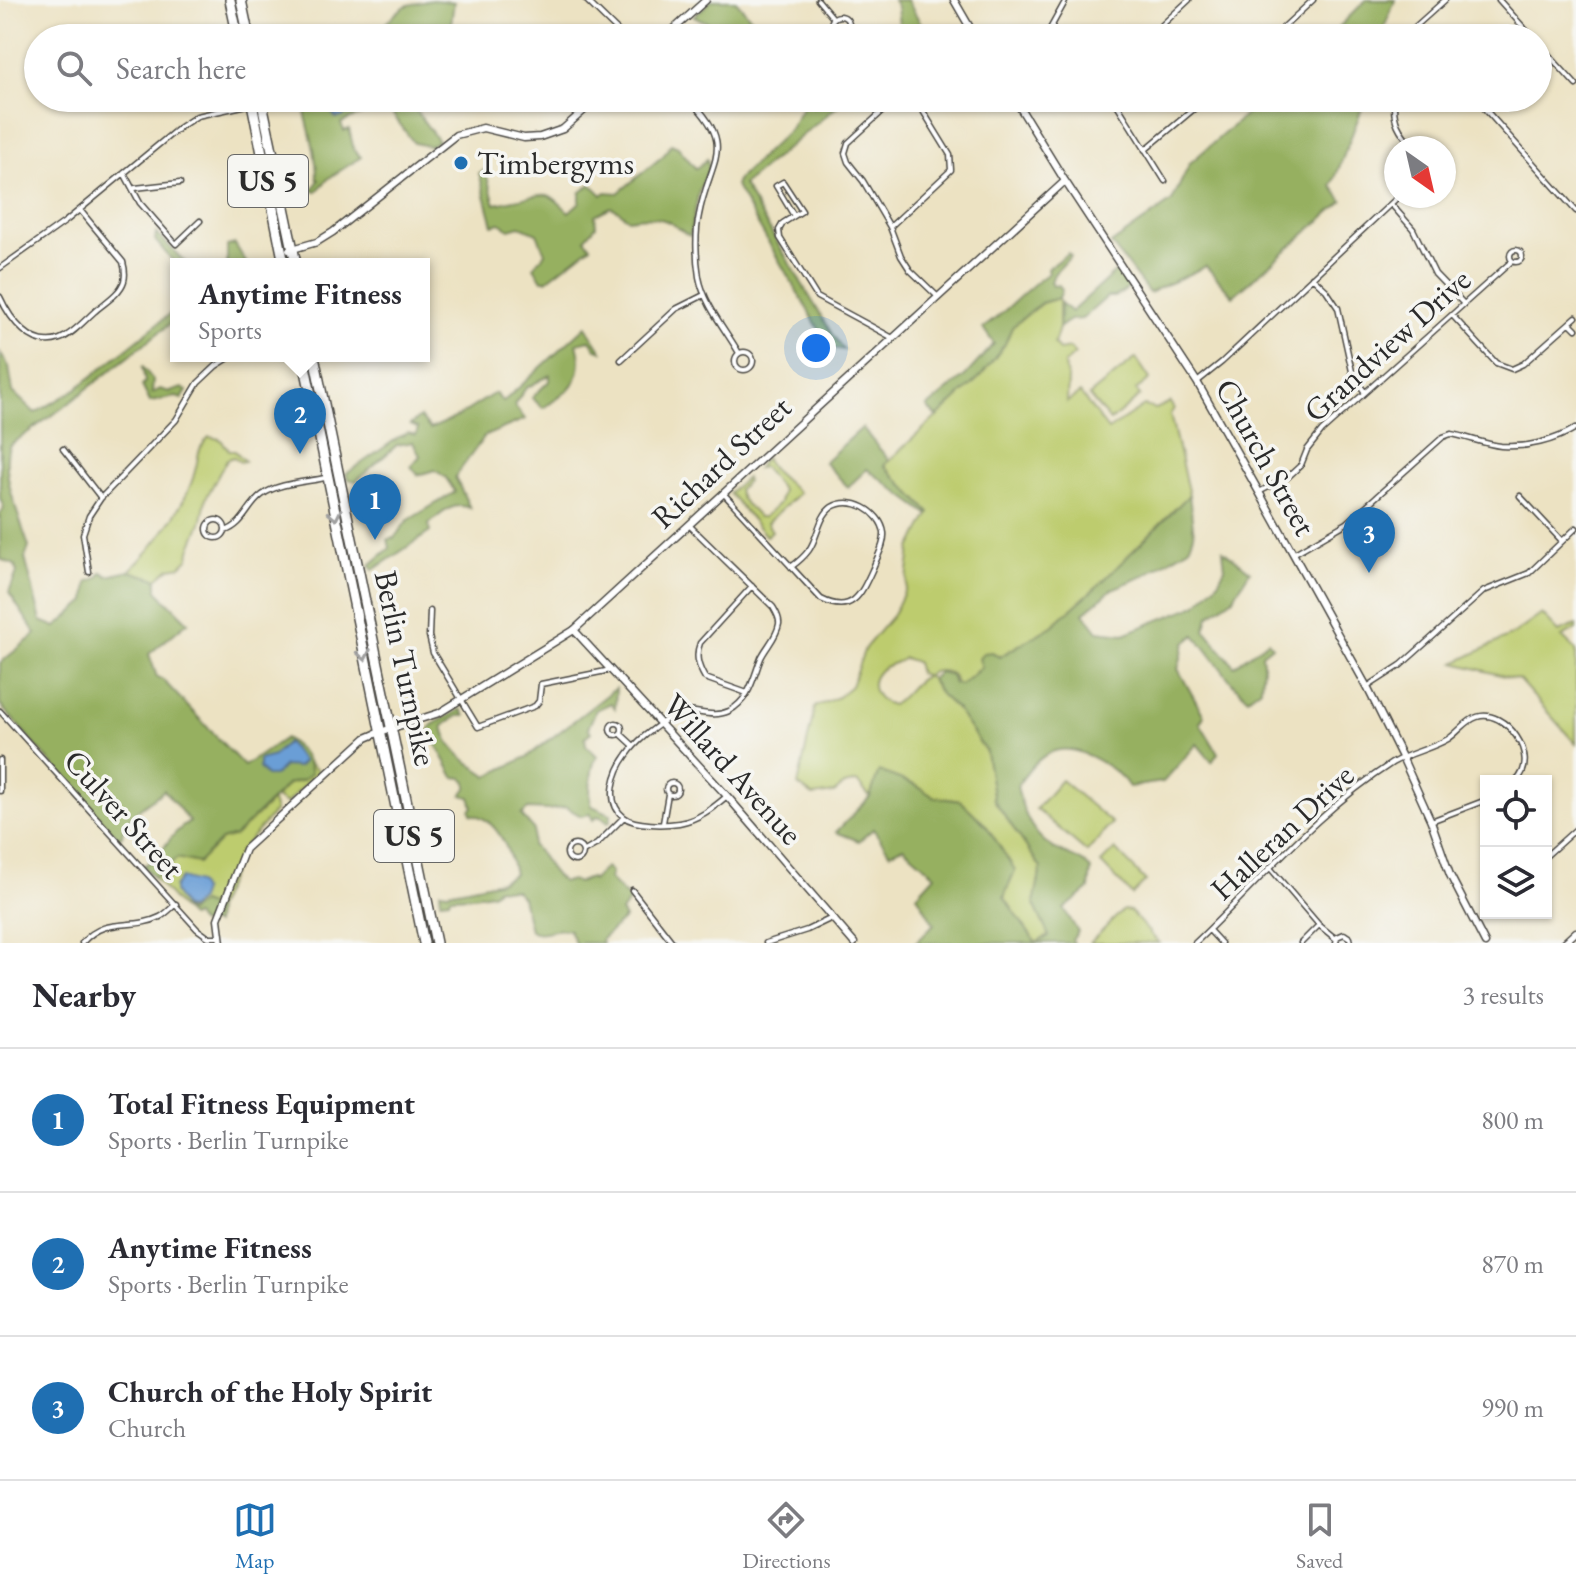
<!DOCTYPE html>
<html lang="en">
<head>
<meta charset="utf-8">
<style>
	body { margin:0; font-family:"EB Garamond",serif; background:#f2f2f3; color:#2b2b33 }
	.controls { position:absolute; right:24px; bottom:24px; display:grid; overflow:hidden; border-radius:0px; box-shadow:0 2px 6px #0004 }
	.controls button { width:72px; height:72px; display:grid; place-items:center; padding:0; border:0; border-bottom:2px solid #e1e1e2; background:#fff; color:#2b2b33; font:40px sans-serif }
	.compass { position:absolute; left:1384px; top:136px; width:72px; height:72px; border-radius:50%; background:#fff; box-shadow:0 2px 6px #0004; rotate:146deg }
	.you { position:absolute; left:816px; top:348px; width:28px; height:28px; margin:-20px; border:6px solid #fff; border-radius:50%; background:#1a73e8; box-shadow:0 0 0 12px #1a73e833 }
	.badge { display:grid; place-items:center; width:52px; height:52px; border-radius:50%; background:#1f6fb2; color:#fff; font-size:26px; font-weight:700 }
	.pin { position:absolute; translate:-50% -66px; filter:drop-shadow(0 2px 4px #0008) }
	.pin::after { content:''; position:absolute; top:42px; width:28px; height:24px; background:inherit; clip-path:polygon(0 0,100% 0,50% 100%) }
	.popup { position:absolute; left:170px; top:258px; width:260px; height:104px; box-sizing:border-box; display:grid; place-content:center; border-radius:0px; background:#fff; filter:drop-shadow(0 2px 6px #0005); font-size:26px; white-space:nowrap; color:#7c7c81 }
	.popup b { font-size:30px; color:#2b2b33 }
	.popup::after { content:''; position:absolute; left:50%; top:100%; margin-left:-16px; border:16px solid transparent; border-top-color:#fff }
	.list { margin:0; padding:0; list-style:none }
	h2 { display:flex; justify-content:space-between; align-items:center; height:104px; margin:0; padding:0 32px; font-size:34px }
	h2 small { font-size:26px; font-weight:400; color:#7c7c81 }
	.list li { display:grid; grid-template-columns:52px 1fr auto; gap:24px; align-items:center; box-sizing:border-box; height:144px; padding:0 32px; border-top:2px solid #e1e1e2 }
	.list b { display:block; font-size:30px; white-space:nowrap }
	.list p { margin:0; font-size:26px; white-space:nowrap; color:#7c7c81 }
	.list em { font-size:26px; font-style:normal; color:#7c7c81 }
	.icon { flex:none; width:44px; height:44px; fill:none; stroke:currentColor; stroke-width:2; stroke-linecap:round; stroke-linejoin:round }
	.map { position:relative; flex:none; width:1576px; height:943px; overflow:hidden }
	.search { position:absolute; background:#fff; box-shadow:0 2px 6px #0004; left:24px; right:24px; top:24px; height:88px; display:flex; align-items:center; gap:20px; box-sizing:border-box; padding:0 28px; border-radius:44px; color:#7c7c81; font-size:30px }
	.sheet { height:536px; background:#fff }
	nav { display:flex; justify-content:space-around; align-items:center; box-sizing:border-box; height:112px; border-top:2px solid #e1e1e2; background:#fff; font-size:22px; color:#7c7c81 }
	nav a { display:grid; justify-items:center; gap:4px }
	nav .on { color:#1f6fb2 }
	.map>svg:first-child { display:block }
	.green { fill:#bdcc6e; stroke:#747c4c; stroke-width:2; fill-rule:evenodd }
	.forest { fill:#96b061; stroke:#606e46; stroke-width:2 }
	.water { fill:#6b9ed6; stroke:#4b6480; stroke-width:2 }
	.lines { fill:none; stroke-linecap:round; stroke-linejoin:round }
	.minor-casing { stroke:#484642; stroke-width:7 }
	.tertiary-casing { stroke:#484642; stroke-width:9 }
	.secondary-casing { stroke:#484642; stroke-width:9 }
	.trunk-casing { stroke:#484642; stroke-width:12 }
	.minor { stroke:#fff; stroke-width:4 }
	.tertiary { stroke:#fff; stroke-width:6 }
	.secondary { stroke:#fff; stroke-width:6 }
	.trunk { stroke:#fff; stroke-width:9 }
	.oneway { stroke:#a0a0a0 }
	.poi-dot { fill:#1f6fb2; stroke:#f6f6f2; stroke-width:3 }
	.labels { text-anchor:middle; stroke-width:7; stroke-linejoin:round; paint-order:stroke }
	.shield { fill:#f6f6f2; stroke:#686867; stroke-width:2 }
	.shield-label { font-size:30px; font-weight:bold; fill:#2b2b2b }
	.poi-label { font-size:32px; fill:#2b2b2b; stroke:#f6f6f2; text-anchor:start }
	.street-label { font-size:32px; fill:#2b2b2b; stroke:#f6f6f2 }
</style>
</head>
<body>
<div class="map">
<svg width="1576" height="943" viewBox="0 0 1576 943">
	<rect width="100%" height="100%" fill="#f6f6f2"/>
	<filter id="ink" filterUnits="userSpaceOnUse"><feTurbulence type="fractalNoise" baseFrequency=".0125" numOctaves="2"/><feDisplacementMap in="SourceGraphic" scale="16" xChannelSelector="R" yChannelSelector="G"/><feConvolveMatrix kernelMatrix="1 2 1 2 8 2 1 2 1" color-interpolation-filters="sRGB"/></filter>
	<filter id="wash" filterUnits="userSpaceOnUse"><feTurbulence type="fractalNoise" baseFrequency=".006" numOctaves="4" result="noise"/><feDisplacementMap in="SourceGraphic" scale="32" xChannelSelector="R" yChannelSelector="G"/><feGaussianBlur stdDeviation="1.8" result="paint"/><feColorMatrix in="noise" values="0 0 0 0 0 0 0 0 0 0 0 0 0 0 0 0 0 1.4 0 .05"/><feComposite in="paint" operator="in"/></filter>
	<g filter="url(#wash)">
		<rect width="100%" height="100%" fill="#ece2c2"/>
		<path class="green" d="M1059 298V328L1054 344 1059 350 1070 348 1075 354 1064 364 1068 378 1067 402 1080 393 1108 430 1144 406 1156 409 1170 402 1174 409 1170 414 1189 495 1102 582 1052 626 1000 656 992 652 982 666 961 685 956 684 953 675C944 670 936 669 927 675L940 694 957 710 986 752 994 800 1041 868 1034 904 1049 935 1036 943 1004 897 1015 870 961 801 934 797 915 785 879 772 870 797 857 782 844 785 834 793 813 796 798 785 815 707 838 697 851 686 865 648 893 615 906 588 911 548 930 513 884 465 981 376 1005 344 1012 327 1042 303ZM904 658 916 662 919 674 925 676C911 683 906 696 892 705 876 701 865 685 880 670 887 664 897 664 904 658Z
			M1136 358 1150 379 1136 390 1140 396 1110 421 1089 396Z
			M209 437 220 439 230 451H235L245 461 240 462 234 457 227 459 206 498 202 520 190 550 189 558 181 566 170 568 157 579 129 571C154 548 187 504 195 471 200 454 195 452 209 437Z
			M765 458 772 469 799 493 767 523 772 531 766 536 729 493 746 478 747 481 738 490 741 499 758 517H764L779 503 782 490 763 467 757 468Z
			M1542 614 1559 632 1576 625V630L1562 637 1576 650V744L1519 680 1455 663 1514 634Z
			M309 763 318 771 286 804 275 798 288 784 303 780 311 773Z
			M1061 780 1112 823 1087 852 1036 809Z
			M272 801 275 811 242 849 216 909 201 903 188 912 180 907 152 876 160 875 177 858 198 863 221 840 235 836Z
			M1115 849 1146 881 1132 895 1101 863Z
			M1123 910 1130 911 1159 943H1090Z"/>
		<path class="forest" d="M432 0 454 2 451 24 459 38H372C380 30 398 9 406 6 414 3 424 2 432 0Z
			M712 0H735L769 38H723L714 26 694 16Z
			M893 0H907L925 30 915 38H894L900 33 897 7Z
			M1366 0H1395L1380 38H1328Z
			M302 98H407L438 141 429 146 414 143 385 104 341 123 344 131 349 129 354 150 361 157 329 178 316 192 312 190 319 180 317 178C317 150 307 126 302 98Z
			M825 98H847L743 185 832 334 844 350 833 348 821 355 810 354 823 339 820 331 735 185 738 179 790 129 805 102 814 107Z
			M1265 98H1366L1332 186 1343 201 1233 296 1206 266 1149 293 1111 244 1172 201 1190 163Z
			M671 144 678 147 696 169 707 159 709 168 699 191 690 236C683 233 680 229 674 225 661 216 642 216 628 219L619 211 611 207 595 215 596 226 585 239 591 246 547 280H542L534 267 545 253 537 233 520 226 510 229 500 223 493 225 479 173 485 170 495 204C506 203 541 192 548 195 556 198 563 207 569 212L580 202V193L591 184 602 195 606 192 618 193 664 155Z
			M156 233 187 264 176 265 155 240Z
			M235 244 247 264H227V246Z
			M1068 253 1071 256 1054 274 1051 282 1053 286 1059 285 1062 290 1059 298 1041 303 1012 327 1005 344 981 376 937 417 927 407 966 375 994 344 983 328C1007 312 1024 289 1049 273L1048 268Z
			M1116 271 1129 288 1115 297H1107L1082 319 1070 320 1059 328 1061 303 1071 312Z
			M176 309V319L68 404 9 446C0 473 20 519 29 547L25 558 41 621 56 627 86 601 88 582 98 578 102 572 108 576 129 571 157 579V591L188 622 149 654 157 677 163 680 244 766 285 738C298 746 308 758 311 773L303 780 288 784 235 836 221 840 198 863 177 858 160 875 152 876 143 866C164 856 168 833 190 822L164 790C150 803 124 813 122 836L118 838 0 705V663L36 634 9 593 17 572 15 565 0 559V514L4 508 0 498V353L9 367 13 392 35 413 76 389Z
			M586 326 602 351 596 349 590 340 577 343C587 378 570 392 543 408L532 398 550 380V375L526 388 514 405 525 419 485 436 455 477 470 508C453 501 442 513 429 524L430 532 373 570 370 565 390 548 388 539 394 538 407 521 455 492 446 478 435 470 418 475 411 466 420 456 413 442 397 445 356 481 348 479 346 474 399 437 408 433 416 435 418 428 410 425 420 417 430 429 457 417 495 393 503 402Z
			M142 366 153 380 152 393 160 389 170 392 182 388 187 391 182 399 176 397 150 402 142 386 145 382Z
			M862 428 889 460 884 465 930 513 929 515 867 469 848 487 824 462Z
			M1189 495 1194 535 1189 548 1141 577 1112 589 1084 613 1098 631 1124 634 1197 605 1218 582 1225 568 1223 550 1250 571 1233 598 1209 616 1205 630 1234 666 1268 641 1272 646 1262 654C1265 667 1261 676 1261 688L1248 698 1234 685 1195 635 1185 643 1178 669 1204 716 1200 723 1218 753 1212 762 1197 744 1163 782 1129 787C1119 770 1081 746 1059 750 1040 753 1028 771 1017 786 1023 815 1034 841 1063 853 1075 858 1082 860 1091 869L1089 889 1064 909 1078 932 1072 940 1074 943H915L934 924 917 895 935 875 903 847 890 853 873 829 859 841 836 832 870 797 879 771 915 785 934 797 961 801 986 825 1015 870 1004 897 1036 943 1049 936 1034 904 1041 868 994 800 986 752 957 710 940 694 931 679 939 672 951 675 954 684 961 685 982 667 979 659 983 653 992 652 999 657 1052 626 1102 582Z
			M616 688 615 708 611 703 596 710 588 728 591 732 585 737 586 745 597 756C591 765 588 795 592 806L611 814 610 821 608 823 605 819 598 816 593 820 590 814 581 816 566 807 548 810 528 809 521 815 534 830 532 845C545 857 549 873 563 882L572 880 577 883 590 878 592 881 606 867 611 873 609 879 630 900 621 912 625 918 601 940 602 943H575L569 930C556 926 542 937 530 930L522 897 515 890 498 888 492 893 473 896 450 897 449 900 441 901 440 891 448 892 501 881 514 874C510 851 498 819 471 814L470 810 473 807 470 797 462 795 467 788V782L462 778 454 777 429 731 432 725 461 709 465 716H458L443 726C447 750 469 763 488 776L527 757Z
			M201 903 216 909 215 924 206 922 200 924 195 916 190 917 180 907 189 912Z"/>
		<path class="water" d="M331 98H371L342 117 336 118 328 108Z
			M287 742 303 762 298 767 284 766 274 776H266L259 768V760L273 756Z
			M181 878 198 883 202 891 199 900 189 909 184 908 174 892V887Z"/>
	</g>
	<g filter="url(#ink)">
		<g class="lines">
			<g class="minor-casing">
				<path id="minor" d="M586 0 625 38
					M818 0 833 18
					M1499 0 1533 38
					M831 25a9 9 0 1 1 18 0a9 9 0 1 1-18 0Z
					M1052 30 1065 38
					M1045 38 1066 0
					M1148 38 1189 0
					M1272 38 1313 0
					M1408 38 1416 26 1445 0
					M1538 43 1576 85
					M688 98C739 147 709 160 699 215 695 233 696 259 699 277 704 304 725 329 739 353
					M897 98 848 143 845 153 848 162 863 181 890 227 901 256 910 270 937 296
					M1113 98 1165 181
					M1395 98C1391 120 1400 132 1414 148
					M1479 98 1484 108 1576 211
					M1145 150 1207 98
					M124 173 140 203 176 244 200 221
					M135 188 180 183
					M1391 204 1413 229 1435 274 1464 304
					M794 216 776 186 783 182 802 211 783 223 779 230 780 238 817 297 891 337
					M891 226 951 170 950 155 915 98
					M1510 256a6 6 0 1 1 12 0a6 6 0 1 1-12 0Z
					M0 268 66 221 180 127 197 116 252 104
					M1312 277 1326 290 1338 308 1353 376 1364 391
					M0 297C10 319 32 350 60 339 73 334 84 321 94 312 104 303 120 294 124 281 126 274 125 269 123 262L80 210
					M1452 315 1496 363 1512 369 1523 364 1576 317
					M1570 323 1576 329
					M735 361a9 9 0 1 1 18 0a9 9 0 1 1-18 0Z
					M621 360 676 309 704 295
					M1197 382 1222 362 1399 196
					M63 449 101 498
					M1259 492 1288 477 1301 465 1307 450 1322 431 1512 261
					M723 493 821 599C853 615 861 594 873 568 877 557 885 545 884 533 881 511 851 495 832 507 819 516 818 537 809 550 804 557 798 562 791 567
					M1520 496 1562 541
					M207 529a9 9 0 1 1 18 0a9 9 0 1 1-18 0Z
					M690 526 773 607C776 612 780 618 779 624 777 637 766 647 761 658 753 678 750 700 729 711 712 719 695 709 678 711 661 724 640 736 627 755 615 771 604 802 624 817 635 826 666 825 679 823 698 820 713 808 727 796
					M225 531C244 525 247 506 262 495 278 483 306 482 325 478
					M1293 554 1347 523 1443 437 1451 434C1468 437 1484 444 1501 446 1527 448 1554 441 1576 428
					M89 572 83 534 89 516 101 498 176 420 198 383 216 366 232 356
					M430 611 429 636 433 653 478 727 535 706 539 701 541 684 611 670
					M1367 687 1401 665 1484 591 1529 573 1576 528
					M747 693 705 678C698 666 695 656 700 643L752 586
					M0 711 197 929 208 937H219
					M610 729a6 6 0 1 1 12 0a6 6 0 1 1-12 0Z
					M621 734 634 746
					M0 760V791
					M666 789a6 6 0 1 1 12 0a6 6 0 1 1-12 0Z
					M1431 821 1486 800
					M663 823 668 794
					M567 853a8 8 0 1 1 16 0a8 8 0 1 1-16 0Z
					M583 852 597 844 624 817
					M1546 856 1576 829
					M1271 869 1319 925 1336 939
					M632 890 673 943
					M1209 930 1221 943
					M82 943C106 915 132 931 160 917 166 914 171 908 176 904
					M766 943 807 930 832 918
					M1195 943C1259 882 1317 811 1392 763 1409 753 1431 749 1448 739 1459 732 1465 721 1477 717 1504 707 1542 757 1516 781
					M1301 943 1319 925
					M1336 943 1337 937 1344 934 1350 938 1351 943"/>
			</g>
			<g class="tertiary-casing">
				<path id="tertiary" d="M954 0 976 38
					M664 38 706 0
					M1014 98 1065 181 1197 382 1259 492 1367 687 1403 759 1431 821 1450 875 1485 943
					M289 250 317 242 333 232 456 135 483 128 524 138 540 137 563 129 598 98
					M574 630 1065 181
					M221 943 218 919 245 849 366 738 380 732"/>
			</g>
			<g class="secondary-casing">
				<path id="secondary" d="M380 732 439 713 574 630 727 796 854 943
					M1564 943 1576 932"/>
			</g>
			<g class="trunk-casing">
				<path id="trunk" d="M230 0 238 38
					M241 0 249 38
					M251 98 284 264
					M261 98 296 264
					M303 356 424 943
					M314 356 436 943"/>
			</g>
			<use href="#minor" class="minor"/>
			<use href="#tertiary" class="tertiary"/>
			<use href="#secondary" class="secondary"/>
			<use href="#trunk" class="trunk"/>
		</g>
		<defs><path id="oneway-chevron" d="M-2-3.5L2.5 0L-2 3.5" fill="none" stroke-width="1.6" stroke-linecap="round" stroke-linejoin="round" transform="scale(2)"/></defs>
		<g class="oneway">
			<use href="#oneway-chevron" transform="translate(335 515) rotate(78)"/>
			<use href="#oneway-chevron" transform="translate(364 655) rotate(79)"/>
		</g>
	</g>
	<circle class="poi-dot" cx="461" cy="163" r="8"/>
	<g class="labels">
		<g class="shield">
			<rect x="228" y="155" width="80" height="52" rx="6"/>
			<rect x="374" y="810" width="80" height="52" rx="6"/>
		</g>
		<g class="shield-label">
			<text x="268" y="191">US 5</text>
			<text x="414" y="846">US 5</text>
		</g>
		<g class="poi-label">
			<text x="477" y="174">Timbergyms</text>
		</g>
		<g class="street-label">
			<text transform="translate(1387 345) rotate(-42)" y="11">Grandview Drive</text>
			<text transform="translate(1266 457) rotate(61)" y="11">Church Street</text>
			<text transform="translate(721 462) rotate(-43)" y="11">Richard Street</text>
			<text transform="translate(406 668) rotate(78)" y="11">Berlin Turnpike</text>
			<text transform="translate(733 769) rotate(48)" y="11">Willard Avenue</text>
			<text transform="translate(124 814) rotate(48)" y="11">Culver Street</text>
			<text transform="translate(1282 832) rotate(-43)" y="11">Halleran Drive</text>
		</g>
	</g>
</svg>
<div class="controls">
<button><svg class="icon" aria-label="locate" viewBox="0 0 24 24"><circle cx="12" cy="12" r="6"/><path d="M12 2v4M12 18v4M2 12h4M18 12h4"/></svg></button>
<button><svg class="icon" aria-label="layers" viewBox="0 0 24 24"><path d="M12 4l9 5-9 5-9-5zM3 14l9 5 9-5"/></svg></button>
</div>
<svg class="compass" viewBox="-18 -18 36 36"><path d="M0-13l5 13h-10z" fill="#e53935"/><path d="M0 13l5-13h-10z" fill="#7c7c81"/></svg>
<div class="you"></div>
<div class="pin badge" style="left:375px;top:540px">1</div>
<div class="pin badge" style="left:300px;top:454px">2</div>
<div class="popup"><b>Anytime Fitness</b>Sports</div>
<div class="pin badge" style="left:1369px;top:573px">3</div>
<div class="search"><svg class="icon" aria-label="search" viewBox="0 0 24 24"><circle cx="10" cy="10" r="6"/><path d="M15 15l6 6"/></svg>Search here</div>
</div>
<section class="sheet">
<h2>Nearby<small>3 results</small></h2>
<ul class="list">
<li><span class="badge">1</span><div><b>Total Fitness Equipment</b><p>Sports · Berlin Turnpike</p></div><em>800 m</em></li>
<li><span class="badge">2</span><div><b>Anytime Fitness</b><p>Sports · Berlin Turnpike</p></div><em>870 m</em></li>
<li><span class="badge">3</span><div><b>Church of the Holy Spirit</b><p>Church</p></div><em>990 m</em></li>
</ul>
</section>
<nav>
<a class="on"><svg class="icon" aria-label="map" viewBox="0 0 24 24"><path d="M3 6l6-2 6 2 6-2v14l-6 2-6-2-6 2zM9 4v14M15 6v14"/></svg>Map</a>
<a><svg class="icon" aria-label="directions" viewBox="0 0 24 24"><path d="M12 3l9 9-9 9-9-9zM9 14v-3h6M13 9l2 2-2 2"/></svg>Directions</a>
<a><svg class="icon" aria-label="saved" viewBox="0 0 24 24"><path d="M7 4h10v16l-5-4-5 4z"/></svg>Saved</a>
</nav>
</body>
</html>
